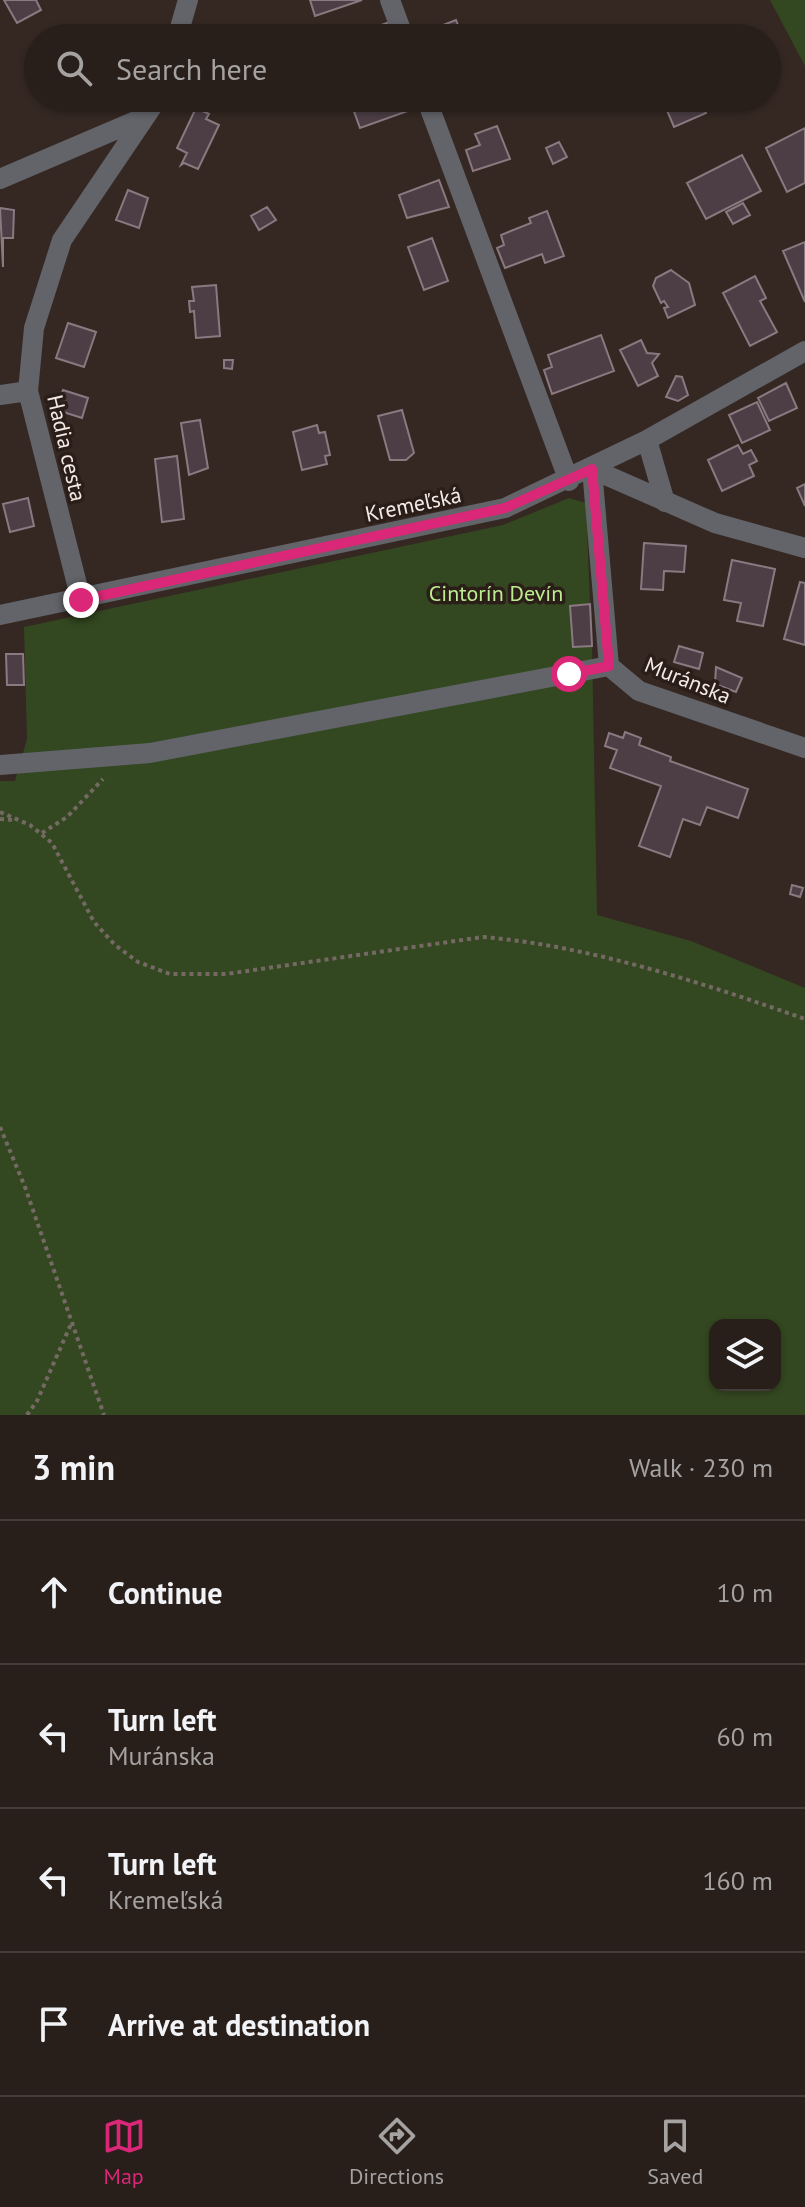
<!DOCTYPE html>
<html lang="en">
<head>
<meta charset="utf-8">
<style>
	body { margin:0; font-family:"PT Sans",sans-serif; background:#342b27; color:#f1f3f6 }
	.controls { position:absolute; right:24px; bottom:24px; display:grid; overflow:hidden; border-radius:16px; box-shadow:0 2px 6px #0004 }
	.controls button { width:72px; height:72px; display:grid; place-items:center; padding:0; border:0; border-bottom:2px solid #443c39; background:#281e1a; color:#f1f3f6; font:40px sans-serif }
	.stop { position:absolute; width:24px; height:24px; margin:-18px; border:6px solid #db2777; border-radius:50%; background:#fff }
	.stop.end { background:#db2777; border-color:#fff; box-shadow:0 2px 8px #0008 }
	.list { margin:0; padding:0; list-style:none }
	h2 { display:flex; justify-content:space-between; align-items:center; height:104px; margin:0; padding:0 32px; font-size:34px }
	h2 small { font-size:26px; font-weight:400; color:#a5a2a2 }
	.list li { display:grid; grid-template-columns:52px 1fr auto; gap:24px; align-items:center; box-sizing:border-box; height:144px; padding:0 32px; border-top:2px solid #443c39 }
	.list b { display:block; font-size:30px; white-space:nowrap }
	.list p { margin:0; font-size:26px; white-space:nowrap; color:#a5a2a2 }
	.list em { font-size:26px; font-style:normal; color:#a5a2a2 }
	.icon { flex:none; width:44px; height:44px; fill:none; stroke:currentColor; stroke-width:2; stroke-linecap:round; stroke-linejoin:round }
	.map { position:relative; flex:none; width:805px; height:1415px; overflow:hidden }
	.search { position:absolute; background:#281e1a; box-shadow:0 2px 6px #0004; left:24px; right:24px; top:24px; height:88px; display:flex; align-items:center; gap:20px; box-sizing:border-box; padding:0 28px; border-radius:44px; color:#a5a2a2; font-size:30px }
	.sheet { height:680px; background:#281e1a }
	nav { display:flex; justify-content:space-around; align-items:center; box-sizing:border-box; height:112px; border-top:2px solid #443c39; background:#281e1a; font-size:22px; color:#a5a2a2 }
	nav a { display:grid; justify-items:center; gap:4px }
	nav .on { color:#db2777 }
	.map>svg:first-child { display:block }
	.green { fill:#334720; fill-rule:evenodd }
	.building { fill:#4c3e44; stroke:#8a7980; stroke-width:2 }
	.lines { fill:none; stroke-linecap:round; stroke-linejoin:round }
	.path { stroke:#756964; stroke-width:4; stroke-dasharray:4 4; stroke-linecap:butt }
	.minor { stroke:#62646a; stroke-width:20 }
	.route { stroke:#db2777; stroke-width:10 }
	.labels { text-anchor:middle; stroke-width:7; stroke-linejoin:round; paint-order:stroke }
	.street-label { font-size:22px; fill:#f4ebe7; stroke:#2b1e19 }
	.park-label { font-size:22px; fill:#bbed90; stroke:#2b1e19 }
</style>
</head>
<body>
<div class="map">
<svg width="805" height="1415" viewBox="0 0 805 1415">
	<rect width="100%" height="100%" fill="#352823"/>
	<path class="green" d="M770 0H805V66Z
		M569 498 586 503 590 604 570 606 573 647 592 646 597 915 691 941 805 988V1415H0V781H15L27 739 24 627 503 525ZM715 1325H775V1385H715Z"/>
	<path class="building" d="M4 0H36L41 10 17 23Z
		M310 0H362L315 16Z
		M456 20 463 38H439L435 28Z
		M392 21 397 38H346Z
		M364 98H419L422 106 360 128 351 103Z
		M668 98H699L706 113 674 127 663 101Z
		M196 108 209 114 206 119 219 125 198 169 184 163 181 165 187 153 177 148Z
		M497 126 510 159 473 171 466 150 480 145 475 134Z
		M805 128V183L787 192 766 148Z
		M559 142 567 157 553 164 546 148Z
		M742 155 761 191 706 219 687 183Z
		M439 180 449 207 407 218 399 195Z
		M128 190 148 198 139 228 116 220Z
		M743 203 750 215 733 224 726 212Z
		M267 207 276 220 259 230 251 216Z
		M0 208 14 210 13 238H3V267Z
		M547 211 564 256 545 263 542 254 505 268 497 248 504 245 501 235 531 223 529 218Z
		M432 238 448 281 424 290 408 247Z
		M805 242V302L783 251Z
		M671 270 689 283 695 305 668 318 664 308 668 307 664 301 661 303 653 286 656 278Z
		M755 276 766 298 760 301 777 332 750 346 723 293Z
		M216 285 220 336 196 338 194 311 190 312 189 301H194L192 287Z
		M68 323 96 332 84 367 56 358Z
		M601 335 614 371 552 394 544 370 552 367 548 355Z
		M641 340 647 353 659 354 652 363 658 376 638 386 620 350Z
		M224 360H233L232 369 224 368Z
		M676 376 682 377 688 395 678 401 666 397Z
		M786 383 797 408 769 421 758 398Z
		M63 390 88 398 82 418 57 410Z
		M757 402 770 430 742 443 729 415Z
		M402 410 414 453 406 460H390L378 416Z
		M200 420 208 468 189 475 181 423Z
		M317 425 319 433 325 432 330 455 325 456 327 464 302 470 293 432Z
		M738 445 743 454 751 450 757 461 749 465 754 476 722 491 708 460Z
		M177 456 184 519 162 522 155 459Z
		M805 484V506L797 488Z
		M28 498 34 526 10 532 3 504Z
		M644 543 686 546 684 572 664 571 663 590 641 589Z
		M732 560 775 569 763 626 737 621 741 603 724 600Z
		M800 582 805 583V645L784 639Z
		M590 604 592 646 573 647 570 606Z
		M679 646 703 653 699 669 674 662Z
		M6 654H23L24 685H7Z
		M716 667 742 678 736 692 715 684Z
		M625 732 641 738 639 745 671 757 670 761 748 789 738 818 707 807 700 825 683 819 670 857 639 846 661 786 610 768 617 750 605 746 609 733 623 738Z
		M792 885 803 888 800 897 790 894Z"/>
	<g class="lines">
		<path class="path" d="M0 812 30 825 52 843 94 922 115 945 138 962 170 974H226L483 937C591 946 703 983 805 1019
			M0 819 13 820
			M42 833 67 817 103 779
			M0 1127 25 1187 104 1415
			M27 1415 37 1401 71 1324"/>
		<path class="minor" d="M390 0 404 38
			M177 38 188 0
			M426 98 569 481
			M0 179 145 117
			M0 395 28 391
			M647 440 665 502
			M592 469 609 666 639 691 805 748
			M592 469 715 523 805 548
			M81 600 28 391 34 328 62 240 158 98
			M0 615 505 508 647 440 805 351
			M0 765 150 753 609 666"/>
	</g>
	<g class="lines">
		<path class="route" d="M81 600 505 508 592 469 609 666 569 674"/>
	</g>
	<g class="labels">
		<g class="street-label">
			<text transform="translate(67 448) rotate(77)" y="8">Hadia cesta</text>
			<text transform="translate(413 504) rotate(-12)" y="8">Kremeľská</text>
			<text transform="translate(688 680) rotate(22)" y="8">Muránska</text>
		</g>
		<g class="park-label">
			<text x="496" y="601">Cintorín Devín</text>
		</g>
	</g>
</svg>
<div class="controls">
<button><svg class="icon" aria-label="layers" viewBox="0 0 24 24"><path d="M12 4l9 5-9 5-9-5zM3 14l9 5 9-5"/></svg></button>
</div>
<div class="stop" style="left:569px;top:674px"></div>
<div class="stop end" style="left:81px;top:600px"></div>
<div class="search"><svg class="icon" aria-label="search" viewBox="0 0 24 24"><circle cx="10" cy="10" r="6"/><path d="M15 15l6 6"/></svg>Search here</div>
</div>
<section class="sheet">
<h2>3 min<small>Walk · 230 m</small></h2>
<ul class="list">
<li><svg class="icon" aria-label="ahead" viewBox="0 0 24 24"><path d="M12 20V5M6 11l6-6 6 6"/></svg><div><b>Continue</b></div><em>10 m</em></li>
<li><svg class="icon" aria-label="left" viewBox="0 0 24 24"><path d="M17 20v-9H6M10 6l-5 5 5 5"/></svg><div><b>Turn left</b><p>Muránska</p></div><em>60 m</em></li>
<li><svg class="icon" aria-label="left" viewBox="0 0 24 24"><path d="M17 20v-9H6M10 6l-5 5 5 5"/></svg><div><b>Turn left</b><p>Kremeľská</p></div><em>160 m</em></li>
<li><svg class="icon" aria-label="arrive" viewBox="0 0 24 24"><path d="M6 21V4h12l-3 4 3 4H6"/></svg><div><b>Arrive at destination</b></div></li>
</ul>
</section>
<nav>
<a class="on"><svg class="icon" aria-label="map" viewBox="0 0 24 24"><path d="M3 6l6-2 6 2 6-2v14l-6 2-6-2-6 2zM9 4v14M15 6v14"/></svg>Map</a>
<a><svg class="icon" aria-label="directions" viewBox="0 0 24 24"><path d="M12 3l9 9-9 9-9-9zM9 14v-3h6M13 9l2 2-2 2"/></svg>Directions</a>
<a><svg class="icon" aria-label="saved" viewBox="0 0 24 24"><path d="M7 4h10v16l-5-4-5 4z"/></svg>Saved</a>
</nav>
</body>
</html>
